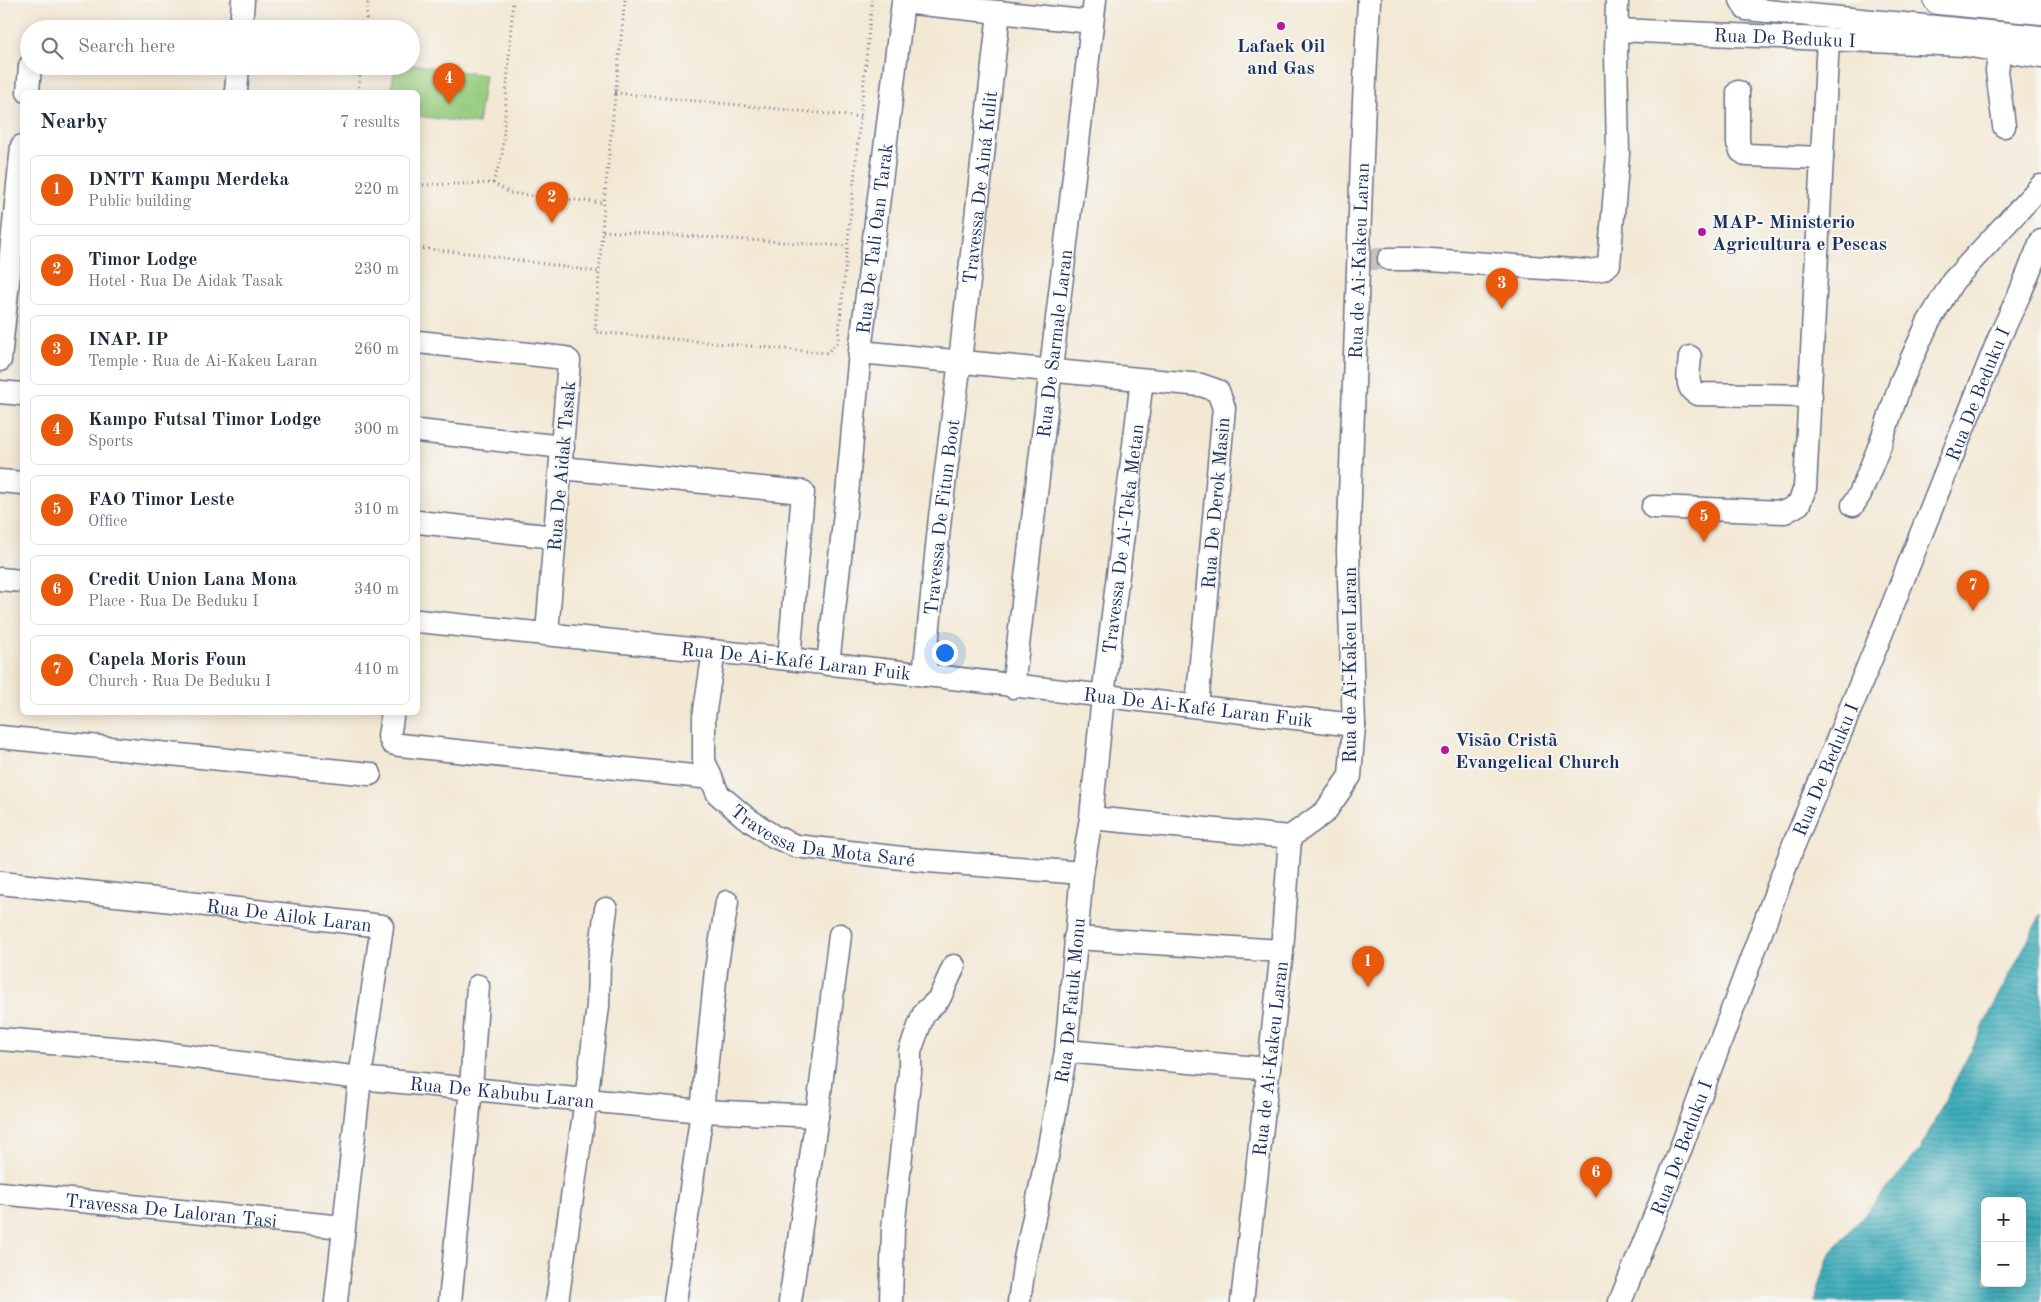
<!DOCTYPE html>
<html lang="en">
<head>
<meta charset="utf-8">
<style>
	body { margin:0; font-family:"Old Standard TT",serif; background:#f2f2f3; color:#1f2937 }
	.controls { position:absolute; right:15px; bottom:15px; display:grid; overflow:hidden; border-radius:8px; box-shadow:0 2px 12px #0003 }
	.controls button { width:45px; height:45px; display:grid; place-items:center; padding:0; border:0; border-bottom:1px solid #e0e1e3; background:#fff; color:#1f2937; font:25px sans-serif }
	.you { position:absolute; left:944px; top:652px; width:18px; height:18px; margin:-12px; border:4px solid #fff; border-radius:50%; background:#1a73e8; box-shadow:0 0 0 8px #1a73e833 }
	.badge { display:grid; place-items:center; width:32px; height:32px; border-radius:50%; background:#ea580c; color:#fff; font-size:16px; font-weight:700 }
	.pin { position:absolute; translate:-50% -41px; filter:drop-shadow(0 1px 2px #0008) }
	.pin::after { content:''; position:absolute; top:26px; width:18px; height:15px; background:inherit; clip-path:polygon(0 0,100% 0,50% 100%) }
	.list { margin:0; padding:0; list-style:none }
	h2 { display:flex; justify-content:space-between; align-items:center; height:65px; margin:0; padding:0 20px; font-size:21px }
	h2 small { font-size:16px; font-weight:400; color:#747a83 }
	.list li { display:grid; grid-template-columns:32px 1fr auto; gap:15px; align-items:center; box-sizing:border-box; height:70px; margin:0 10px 10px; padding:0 10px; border:1px solid #e0e1e3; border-radius:8px }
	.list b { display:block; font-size:19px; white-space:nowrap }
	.list p { margin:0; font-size:16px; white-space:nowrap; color:#747a83 }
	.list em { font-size:16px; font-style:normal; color:#747a83 }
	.icon { flex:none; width:28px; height:28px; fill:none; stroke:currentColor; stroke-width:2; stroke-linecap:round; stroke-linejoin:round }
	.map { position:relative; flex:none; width:2041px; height:1302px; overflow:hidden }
	.search { position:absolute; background:#fff; box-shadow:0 2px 12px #0003; left:20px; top:20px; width:400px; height:55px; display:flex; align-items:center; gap:12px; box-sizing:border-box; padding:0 18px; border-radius:28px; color:#747a83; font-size:19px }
	.panel { position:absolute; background:#fff; box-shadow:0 2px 12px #0003; left:20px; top:90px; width:400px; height:625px; border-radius:8px }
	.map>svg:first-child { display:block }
	.green { fill:#94ca7c; stroke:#587c6d }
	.water { fill:url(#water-rules); stroke:#2c6e8c; fill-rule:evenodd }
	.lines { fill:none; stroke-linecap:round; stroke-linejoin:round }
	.minor-tunnel { stroke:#c8c3bc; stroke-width:22; stroke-dasharray:22 11; stroke-linecap:butt }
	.minor-casing { stroke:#677087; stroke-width:25 }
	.major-casing { stroke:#677087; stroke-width:30 }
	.path { stroke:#677087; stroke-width:3; stroke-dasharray:1 4; stroke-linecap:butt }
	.minor { stroke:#fff; stroke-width:22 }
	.major { stroke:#fff; stroke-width:28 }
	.poi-dot { fill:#b5179e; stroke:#f6f6f2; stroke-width:2 }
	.labels { text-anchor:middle; stroke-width:4; stroke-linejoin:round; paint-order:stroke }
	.street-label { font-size:19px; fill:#1b2f5e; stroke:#f6f6f2 }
	.poi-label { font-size:19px; font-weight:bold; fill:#1b2f5e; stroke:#f6f6f2; text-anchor:start }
</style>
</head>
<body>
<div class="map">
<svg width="2041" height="1302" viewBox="0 0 2041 1302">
	<defs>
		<pattern id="water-rules" width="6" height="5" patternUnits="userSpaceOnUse" patternTransform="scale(1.25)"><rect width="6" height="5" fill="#3cacb9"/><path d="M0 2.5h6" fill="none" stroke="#328c9a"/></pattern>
	</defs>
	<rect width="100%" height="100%" fill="#f6f6f2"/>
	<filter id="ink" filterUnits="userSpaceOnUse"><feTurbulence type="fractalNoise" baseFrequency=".02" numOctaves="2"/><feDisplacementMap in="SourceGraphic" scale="10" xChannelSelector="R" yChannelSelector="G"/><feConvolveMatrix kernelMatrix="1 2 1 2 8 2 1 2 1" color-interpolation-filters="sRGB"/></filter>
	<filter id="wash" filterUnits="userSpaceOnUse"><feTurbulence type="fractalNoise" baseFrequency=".0096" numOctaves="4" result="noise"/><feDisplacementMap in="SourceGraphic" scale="20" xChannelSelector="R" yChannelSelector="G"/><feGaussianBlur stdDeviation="1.12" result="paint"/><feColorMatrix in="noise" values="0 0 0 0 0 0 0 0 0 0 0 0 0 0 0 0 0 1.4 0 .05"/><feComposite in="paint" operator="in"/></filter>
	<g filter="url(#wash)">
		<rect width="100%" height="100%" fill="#f3e8d4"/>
		<path class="green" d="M411 64 485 75 478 124 418 116V92H391L395 66H411Z"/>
		<path class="water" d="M2041 914V1302H1814L1829 1255 1919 1151ZM1985 1201H2022V1283H1985Z"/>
	</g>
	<g filter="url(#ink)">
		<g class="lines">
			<path class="minor-tunnel" d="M1370 259H1389"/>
			<g class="minor-casing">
				<g id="minor">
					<path d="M1741 0 1746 9 2041 37"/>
					<path d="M241 29 243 0"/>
					<path id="s1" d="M1617 30 1964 45 2041 57"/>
					<path d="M2000 51 1997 71 2004 126"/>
					<path d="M28 92 30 66"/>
					<path d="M236 92 238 66"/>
					<path d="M1738 92V143L1741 151 1747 155 1822 158"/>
					<path d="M1389 259H1416L1588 271 1602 269 1609 264 1618 154 1616 52 1617 0"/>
					<path d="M418 342 565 358 569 361 547 633"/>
					<path d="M860 352 1201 385 1218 391 1224 408 1197 706"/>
					<path d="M1690 357C1689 370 1684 389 1698 394L1811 396"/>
					<path d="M0 360 22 146"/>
					<path d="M0 392 22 394"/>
					<path d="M418 431 563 447"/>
					<path d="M561 468 803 492 789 659"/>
					<path d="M0 481 22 483"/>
					<path d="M1853 505 1860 494 1880 445 1901 382 1928 323 1953 281 2041 186"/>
					<path d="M1653 507 1785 512 1799 504 1805 488 1828 39"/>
					<path d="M418 522 555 537"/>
					<path d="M0 579 22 581"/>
					<path id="s2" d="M418 621 789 659 1354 725"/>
					<path id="s3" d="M714 651 704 717V761L718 794 745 817 773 836 796 846 928 861 1082 873"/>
					<path id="s4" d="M828 664 847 495 860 352 903 2 1092 22"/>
					<path id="s5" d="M924 675 940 517 960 361 999 12"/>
					<path id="s6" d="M1013 687 1095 0"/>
					<path d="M393 712 389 736 392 743 400 745 711 778"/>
					<path d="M0 737 370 774"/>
					<path d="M1091 818 1290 837"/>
					<path id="s7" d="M0 883 155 899 382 926 360 1078 336 1302"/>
					<path d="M1075 938 1282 951"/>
					<path id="s8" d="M0 1039 139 1050 360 1078 586 1100 702 1111 817 1116 790 1302"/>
					<path d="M1066 1051 1269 1069"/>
					<path d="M817 1116 840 935"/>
					<path id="s9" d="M0 1193 343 1227"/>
					<path d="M450 1302 471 1088 478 986"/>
					<path d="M557 1302 586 1100 598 1006 599 963 606 909"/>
					<path d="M675 1302 702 1111 716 970 727 902"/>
					<path d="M891 1302 893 1229 910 1072V1051L924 1013 939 999 954 966"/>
					<path id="s10" d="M1019 1302 1025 1259 1048 1152 1066 1051 1082 873 1091 818 1103 696 1142 380"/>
					<path id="s11" d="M1242 1302 1282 951 1290 837 1325 812 1350 776 1354 725 1348 552 1364 101 1369 0"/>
					<path id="s12" d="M1620 1302 1663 1196 1792 849 1876 647 2000 336 2021 291 2041 241"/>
				</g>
			</g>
			<g class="major-casing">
				<path id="major" d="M1938 0 2041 10"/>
			</g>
			<path class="path" d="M625 0 604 203 595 332 827 353 838 341 872 0
				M365 29 368 0
				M358 92 361 66
				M615 93 862 117
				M493 183 510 193 604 203
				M418 185 493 183 502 156 513 0
				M603 231 846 246
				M418 248 477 254 599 272"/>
			<use href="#minor" class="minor"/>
			<use href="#major" class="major"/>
		</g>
	</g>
	<g class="poi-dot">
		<circle cx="1281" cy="26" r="5"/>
		<circle cx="1702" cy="232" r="5"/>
		<circle cx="1445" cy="750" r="5"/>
	</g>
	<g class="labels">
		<g class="street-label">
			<text dy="7" stroke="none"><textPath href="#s1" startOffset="168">Rua De Beduku I</textPath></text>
			<text dy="7" stroke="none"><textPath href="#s5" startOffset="491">Travessa De Ainá Kulit</textPath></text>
			<text dy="7" stroke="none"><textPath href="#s4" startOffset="428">Rua De Tali Oan Tarak</textPath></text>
			<text dy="7" stroke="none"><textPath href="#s11" startOffset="1070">Rua de Ai-Kakeu Laran</textPath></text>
			<text dy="7" stroke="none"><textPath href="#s6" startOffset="346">Rua De Sarmale Laran</textPath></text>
			<text dy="7" stroke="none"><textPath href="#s12" startOffset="976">Rua De Beduku I</textPath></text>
			<text transform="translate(561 466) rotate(-85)" y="7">Rua De Aidak Tasak</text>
			<text transform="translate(1215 503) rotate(-85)" y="7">Rua De Derok Masin</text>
			<text dy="7" stroke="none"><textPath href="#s5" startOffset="159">Travessa De Fitun Boot</textPath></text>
			<text dy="7" stroke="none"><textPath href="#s10" startOffset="771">Travessa De Ai-Teka Metan</textPath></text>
			<text dy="7" stroke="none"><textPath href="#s2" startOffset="380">Rua De Ai-Kafé Laran Fuik</textPath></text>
			<text transform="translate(1349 665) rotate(-90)" y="7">Rua de Ai-Kakeu Laran</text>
			<text dy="7" stroke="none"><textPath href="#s2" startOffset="785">Rua De Ai-Kafé Laran Fuik</textPath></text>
			<text dy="7" stroke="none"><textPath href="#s12" startOffset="571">Rua De Beduku I</textPath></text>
			<text dy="7" stroke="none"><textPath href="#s3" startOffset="264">Travessa Da Mota Saré</textPath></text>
			<text dy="7" stroke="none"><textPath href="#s7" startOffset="291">Rua De Ailok Laran</textPath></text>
			<text dy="7" stroke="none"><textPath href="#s10" startOffset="306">Rua De Fatuk Monu</textPath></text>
			<text dy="7" stroke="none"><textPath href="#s11" startOffset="245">Rua de Ai-Kakeu Laran</textPath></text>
			<text dy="7" stroke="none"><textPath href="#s8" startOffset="505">Rua De Kabubu Laran</textPath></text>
			<text dy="7" stroke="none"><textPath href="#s12" startOffset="166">Rua De Beduku I</textPath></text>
			<text dy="7" stroke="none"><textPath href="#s9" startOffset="172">Travessa De Laloran Tasi</textPath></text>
		</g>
		<g class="poi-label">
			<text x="1281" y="52" text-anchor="middle">Lafaek Oil<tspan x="1281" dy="22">and Gas</tspan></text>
			<text x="1712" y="228">MAP- Ministerio<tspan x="1712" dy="22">Agricultura e Pescas</tspan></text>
			<text x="1455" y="746">Visão Cristã<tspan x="1455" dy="22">Evangelical Church</tspan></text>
		</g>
	</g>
</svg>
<div class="controls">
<button>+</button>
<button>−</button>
</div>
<div class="you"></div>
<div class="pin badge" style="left:1368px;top:987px">1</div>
<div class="pin badge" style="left:552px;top:223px">2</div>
<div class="pin badge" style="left:1502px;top:309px">3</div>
<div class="pin badge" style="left:449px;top:104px">4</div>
<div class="pin badge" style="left:1704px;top:542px">5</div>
<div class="pin badge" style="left:1596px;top:1198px">6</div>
<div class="pin badge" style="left:1973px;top:611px">7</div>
<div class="search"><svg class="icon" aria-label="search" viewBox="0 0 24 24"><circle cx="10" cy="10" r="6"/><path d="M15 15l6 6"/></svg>Search here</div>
<section class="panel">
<h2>Nearby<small>7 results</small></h2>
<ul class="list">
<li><span class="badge">1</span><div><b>DNTT Kampu Merdeka</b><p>Public building</p></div><em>220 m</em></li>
<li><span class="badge">2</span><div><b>Timor Lodge</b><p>Hotel · Rua De Aidak Tasak</p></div><em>230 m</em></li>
<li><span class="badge">3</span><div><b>INAP. IP</b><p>Temple · Rua de Ai-Kakeu Laran</p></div><em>260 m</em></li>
<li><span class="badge">4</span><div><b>Kampo Futsal Timor Lodge</b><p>Sports</p></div><em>300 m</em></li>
<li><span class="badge">5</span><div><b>FAO Timor Leste</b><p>Office</p></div><em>310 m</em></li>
<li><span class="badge">6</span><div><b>Credit Union Lana Mona</b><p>Place · Rua De Beduku I</p></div><em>340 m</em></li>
<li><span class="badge">7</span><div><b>Capela Moris Foun</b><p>Church · Rua De Beduku I</p></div><em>410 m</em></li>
</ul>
</section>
</div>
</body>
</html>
